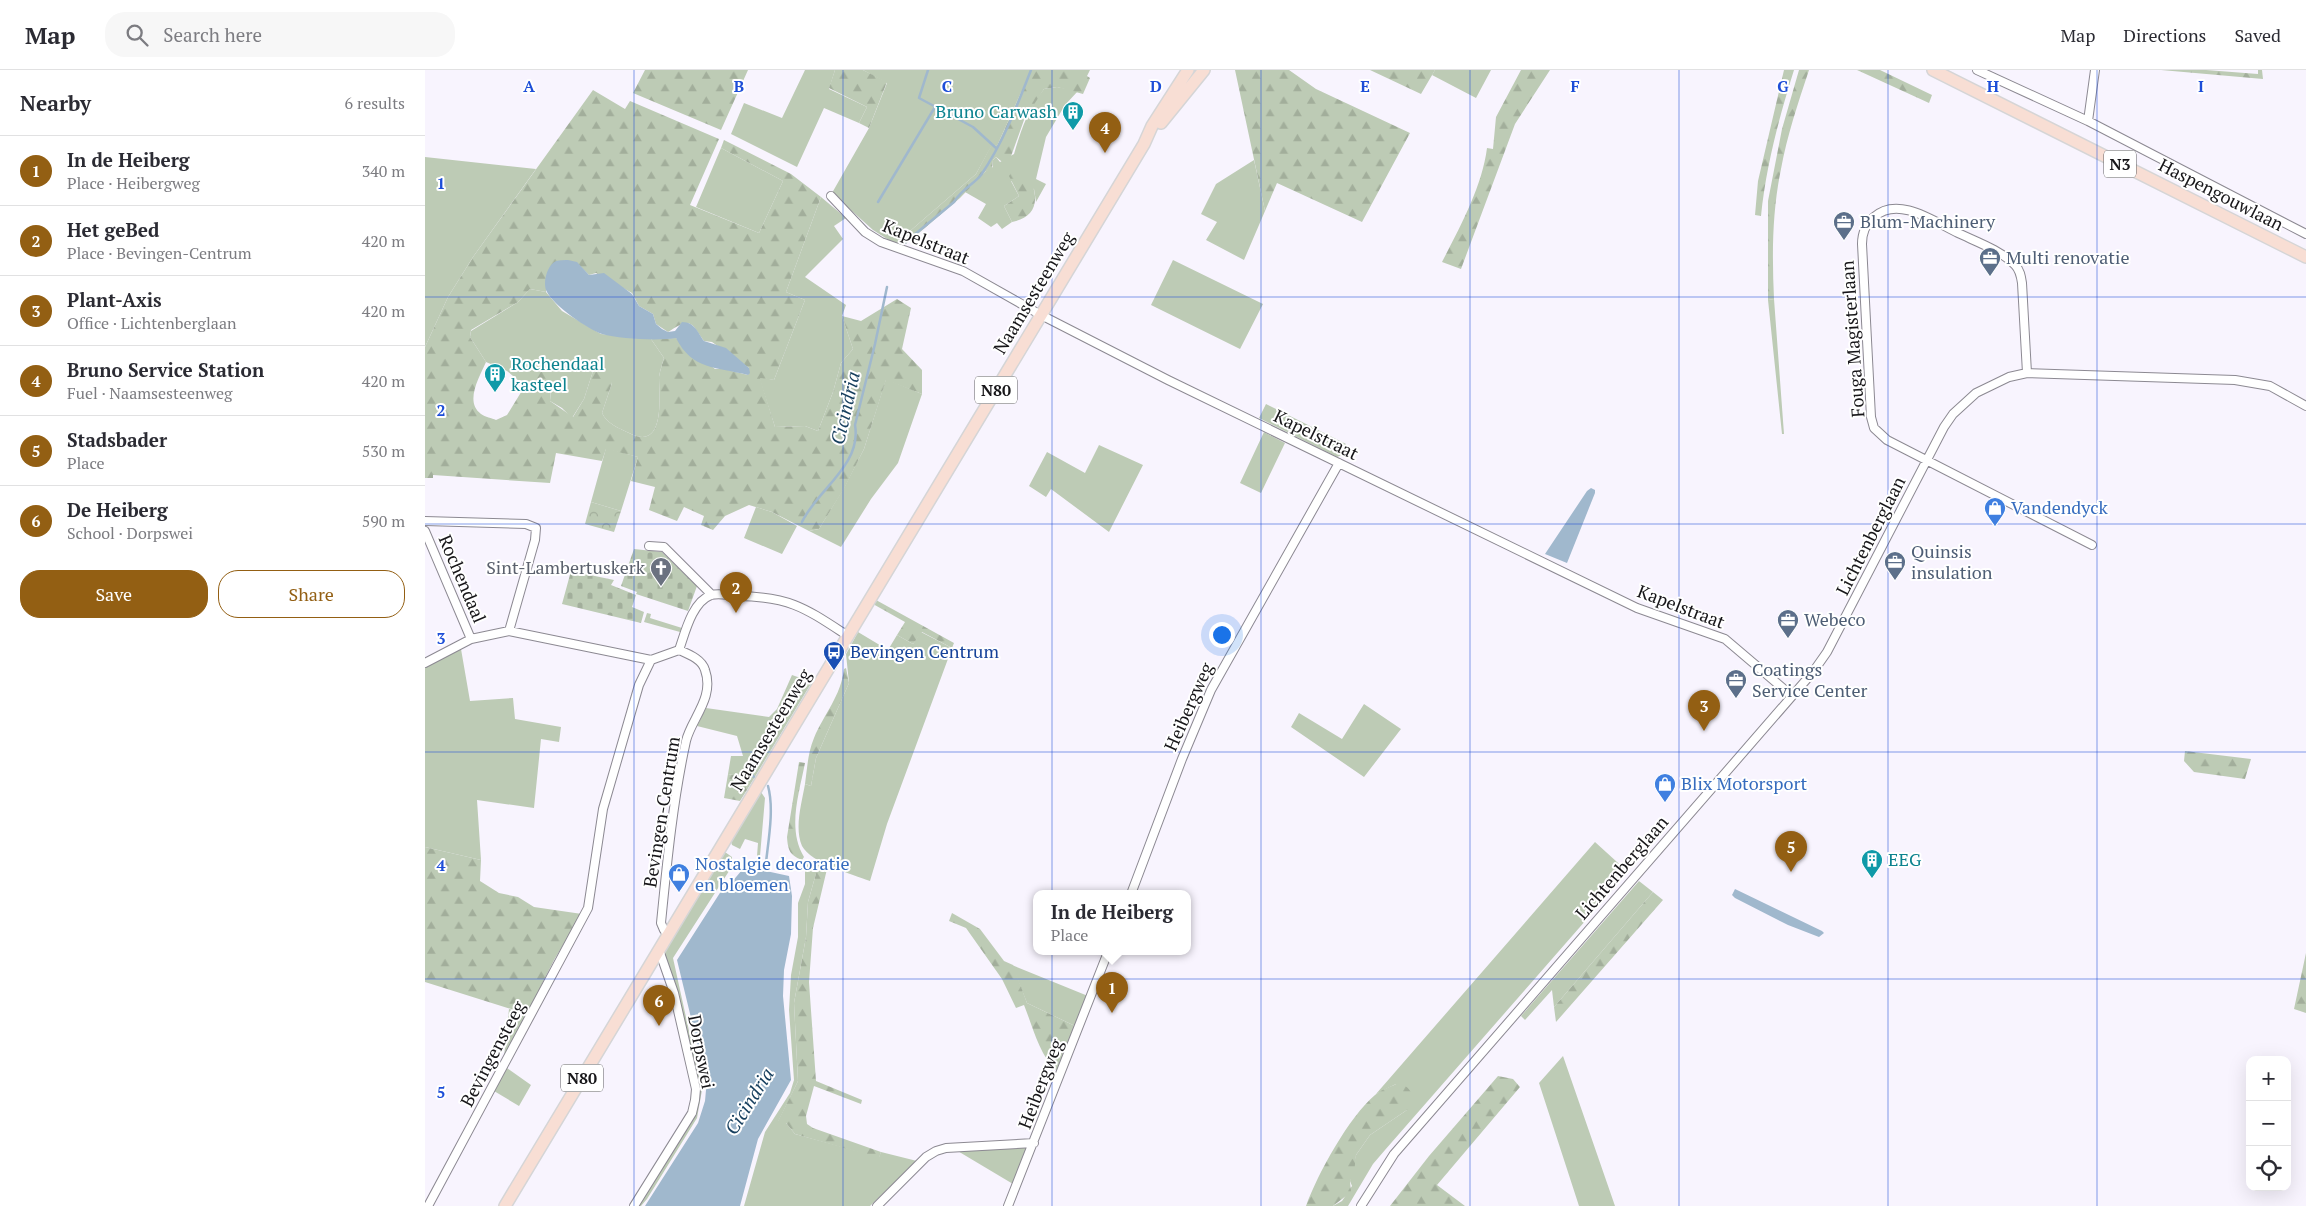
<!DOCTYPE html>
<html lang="en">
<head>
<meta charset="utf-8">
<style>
	body { margin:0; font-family:"PT Serif",serif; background:#f7f7f7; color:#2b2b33 }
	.controls { position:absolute; right:15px; bottom:15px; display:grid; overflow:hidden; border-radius:10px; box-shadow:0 5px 20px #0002 }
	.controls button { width:45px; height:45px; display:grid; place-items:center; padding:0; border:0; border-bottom:1px solid #e1e1e2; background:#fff; color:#2b2b33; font:25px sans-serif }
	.you { position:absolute; left:796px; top:564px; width:18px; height:18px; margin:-12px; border:4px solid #fff; border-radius:50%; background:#1a73e8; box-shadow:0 0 0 8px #1a73e833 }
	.badge { display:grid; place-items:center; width:32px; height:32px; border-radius:50%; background:#935f13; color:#fff; font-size:16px; font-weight:700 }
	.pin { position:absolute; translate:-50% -41px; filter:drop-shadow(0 1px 2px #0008) }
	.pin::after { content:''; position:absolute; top:26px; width:18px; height:15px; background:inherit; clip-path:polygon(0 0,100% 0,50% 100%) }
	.popup { position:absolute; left:608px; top:820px; width:158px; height:65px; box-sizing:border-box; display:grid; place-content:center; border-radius:10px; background:#fff; filter:drop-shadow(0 1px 4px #0005); font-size:16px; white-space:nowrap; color:#7c7c81 }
	.popup b { font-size:19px; color:#2b2b33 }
	.popup::after { content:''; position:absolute; left:50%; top:100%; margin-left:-10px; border:10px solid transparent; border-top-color:#fff }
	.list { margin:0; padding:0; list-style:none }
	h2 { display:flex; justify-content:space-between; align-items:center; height:65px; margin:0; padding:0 20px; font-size:21px }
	h2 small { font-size:16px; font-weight:400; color:#7c7c81 }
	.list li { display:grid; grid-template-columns:32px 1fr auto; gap:15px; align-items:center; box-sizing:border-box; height:70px; padding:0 20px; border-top:1px solid #e1e1e2 }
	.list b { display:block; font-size:19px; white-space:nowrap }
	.list p { margin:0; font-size:16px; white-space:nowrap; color:#7c7c81 }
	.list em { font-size:16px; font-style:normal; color:#7c7c81 }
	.actions { display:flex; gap:10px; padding:15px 20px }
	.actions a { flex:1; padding:11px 0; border:1px solid #935f13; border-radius:20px; text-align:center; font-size:18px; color:#935f13 }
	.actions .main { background:#935f13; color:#fff }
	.icon { flex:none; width:28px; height:28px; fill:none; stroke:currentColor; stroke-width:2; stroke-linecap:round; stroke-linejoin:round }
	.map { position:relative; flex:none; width:1881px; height:1136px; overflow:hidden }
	header { display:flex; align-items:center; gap:30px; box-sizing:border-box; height:70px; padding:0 25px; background:#fff; border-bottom:1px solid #e1e1e2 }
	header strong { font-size:24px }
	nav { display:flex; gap:28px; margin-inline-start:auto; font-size:18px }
	.search { width:350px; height:45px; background:#f7f7f7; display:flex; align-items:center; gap:12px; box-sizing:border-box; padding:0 18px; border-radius:20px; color:#7c7c81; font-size:19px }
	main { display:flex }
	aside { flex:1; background:#fff }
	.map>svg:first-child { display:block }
	.grass { fill:#bdcbb5 }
	.forest { fill:url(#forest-firs); fill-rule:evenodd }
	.cemetery { fill:url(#cemetery-stones) }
	.park { fill:url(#park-crowns) }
	.water { fill:#a0b8cd }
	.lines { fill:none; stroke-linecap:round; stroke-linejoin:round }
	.stream { stroke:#a0b8cd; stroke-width:2.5 }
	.minor-casing { stroke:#8c8992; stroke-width:10 }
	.primary-casing { stroke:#d5d5d6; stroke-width:14 }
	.minor { stroke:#fff; stroke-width:8 }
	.primary { stroke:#f8ded4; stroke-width:11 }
	.grid { fill:none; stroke:#1d4ed8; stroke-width:1; stroke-opacity:0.55 }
	.labels { text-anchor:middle; stroke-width:4; stroke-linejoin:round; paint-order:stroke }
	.shield { fill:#fff; stroke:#5d5c5e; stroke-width:1 }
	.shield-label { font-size:16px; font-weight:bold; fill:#171619 }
	.culture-label { font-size:18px; fill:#0d838f; stroke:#fff; text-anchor:start }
	.street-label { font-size:18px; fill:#171619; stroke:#fff }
	.service-label { font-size:18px; fill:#4e5e75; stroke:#fff; text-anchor:start }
	.shop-label { font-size:18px; fill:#366cbe; stroke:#fff; text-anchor:start }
	.worship-label { font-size:18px; fill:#5b616d; stroke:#fff; text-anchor:end }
	.transit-label { font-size:18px; fill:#164399; stroke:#fff; text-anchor:start }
	.water-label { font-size:19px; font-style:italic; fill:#153e5d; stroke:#fff }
	.grid-label { font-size:16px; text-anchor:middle; font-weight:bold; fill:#1d4ed8; stroke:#fff; stroke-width:4; stroke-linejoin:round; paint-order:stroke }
</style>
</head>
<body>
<header>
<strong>Map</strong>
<div class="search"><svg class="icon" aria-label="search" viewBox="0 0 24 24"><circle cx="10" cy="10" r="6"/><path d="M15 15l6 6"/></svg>Search here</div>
<nav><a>Map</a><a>Directions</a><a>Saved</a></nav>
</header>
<main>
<aside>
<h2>Nearby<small>6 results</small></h2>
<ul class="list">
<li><span class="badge">1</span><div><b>In de Heiberg</b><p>Place · Heibergweg</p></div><em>340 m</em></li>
<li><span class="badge">2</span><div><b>Het geBed</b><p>Place · Bevingen-Centrum</p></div><em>420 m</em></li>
<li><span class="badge">3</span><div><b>Plant-Axis</b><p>Office · Lichtenberglaan</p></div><em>420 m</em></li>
<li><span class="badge">4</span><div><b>Bruno Service Station</b><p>Fuel · Naamsesteenweg</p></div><em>420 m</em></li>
<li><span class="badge">5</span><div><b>Stadsbader</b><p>Place</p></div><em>530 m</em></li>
<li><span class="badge">6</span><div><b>De Heiberg</b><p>School · Dorpswei</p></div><em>590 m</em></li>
</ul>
<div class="actions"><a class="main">Save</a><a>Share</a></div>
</aside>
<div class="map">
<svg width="1881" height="1136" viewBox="0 0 1881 1136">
	<defs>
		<pattern id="forest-firs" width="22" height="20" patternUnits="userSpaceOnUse" patternTransform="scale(1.25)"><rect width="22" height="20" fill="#bdcbb5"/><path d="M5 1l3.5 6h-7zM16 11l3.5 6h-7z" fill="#a2ae9b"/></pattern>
		<pattern id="cemetery-stones" width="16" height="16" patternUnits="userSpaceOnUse" patternTransform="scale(1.25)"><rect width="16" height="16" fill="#bdcbb5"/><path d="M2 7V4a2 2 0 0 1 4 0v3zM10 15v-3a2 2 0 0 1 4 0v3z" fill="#a2ae9b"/></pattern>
		<pattern id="park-crowns" width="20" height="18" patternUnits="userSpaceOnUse" patternTransform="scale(1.25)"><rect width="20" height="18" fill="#bdcbb5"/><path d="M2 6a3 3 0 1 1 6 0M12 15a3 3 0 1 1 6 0" fill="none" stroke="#a2ae9b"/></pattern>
	</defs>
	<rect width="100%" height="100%" fill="#f8f4fe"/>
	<path class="grass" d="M380 0H410L404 19 442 37 434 53 399 38 372 97 306 64 319 33 357 48Z
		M438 0H606L572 76 567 75 551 104 470 174 448 160 407 123 444 58 462 13Z
		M1010 0H1066L1051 28 1007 5Z
		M632 17 653 21 640 35 621 67 611 109 621 114 611 132 609 119 586 111 594 126 579 136 587 152 577 159 572 153 566 157 553 148 561 134 540 122 561 101 568 97V90L571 87 575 92 589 84C596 60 603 39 619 19Z
		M296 78 358 111 334 163 271 137Z
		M0 87 111 99 48 187 23 227 0 277Z
		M829 90 840 141 819 190 781 170 792 152 776 144 791 114Z
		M396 127 421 148 409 156 418 169 380 207 421 235 417 246 428 279 416 293 408 322 393 361 380 356 350 357 334 307 349 310 380 230 361 222Z
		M748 190 838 234 815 279 726 235Z
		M105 219 121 222 137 241 176 264 226 269 239 288C237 294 235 301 234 307 234 326 241 382 204 363 194 358 182 354 177 343L187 313 169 298 159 329 147 348 137 338 125 331 126 320 107 306 101 317 82 301 61 292 45 267 46 261 93 232Z
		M1349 229 1359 364H1357L1343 230Z
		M461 309 497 324 473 393 446 429 416 477 384 461 394 459 420 416 439 379Z
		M841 334 921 374 917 385 912 387 834 348Z
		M839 362 860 373 836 423 815 413Z
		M674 375 718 395 684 462 626 419 621 427 604 416 622 382 660 403Z
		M181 378 213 387 196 441 166 432Z
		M331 437 347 442 372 456 357 484 319 468Z
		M222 543 226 544 225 548 257 558 255 562 219 552Z
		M433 562 463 580 472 565 488 574 496 562 527 578 462 754 445 811C427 804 386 793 377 776 369 758 377 732 380 714L386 716 391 688 424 613 421 584Z
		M36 579 45 631 88 628 90 649 136 657 134 672 116 669 109 738 52 730 56 790 0 777V597Z
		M367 605 387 612 322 720 318 707 303 704 306 686H318L312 666 272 656 281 638 344 647 352 639Z
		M939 634 976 659 939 707 866 657 874 643 917 669Z
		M336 722 340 728 335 786H332L333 773 320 769 315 779 307 775 306 772Z
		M1170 772 1203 802 960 1080 948 1094 923 1136H908L917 1131 927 1116 925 1111 931 1085 945 1065 982 1040 971 1014 951 1024Z
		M300 782 307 787 306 798 248 888 277 1020 272 1048 222 1129 216 1136H211L271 1036 260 959 239 882Z
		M380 793 392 800 383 832 381 867 369 933 373 1011 353 1052 361 1053 370 1064 454 1087 456 1082 492 1091 445 1136H319L340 1062 365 1023 369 1010 364 940 366 905 373 867V833L380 814Z
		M1214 811 1228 822 1129 937 1127 920 1100 950 1096 946Z
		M587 895 663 926 650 956 602 933Z
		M84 939 102 944 79 987Z
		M1138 986 1190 1136H1154L1114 1013Z
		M82 998 106 1015 94 1036 69 1021Z
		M602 1076 588 1114 531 1080Z"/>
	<path class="forest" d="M220 0H323L296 60 208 23Z
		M410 0H438L462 12 444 58 434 53 442 37 404 18Z
		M606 0H665L662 6 665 8 658 24 632 17 619 19 599 50 584 92 581 95 571 87 568 90 567 100 561 101 535 128 481 174H470L551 104 567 74 572 76Z
		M810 0H864L891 19 985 63 937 152 852 113 840 141Z
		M945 0H1010L996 24Z
		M1096 0H1125L1090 54 1036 199 1017 192C1035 157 1057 117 1062 78L1068 79 1071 47Z
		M1359 0H1369C1354 48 1341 96 1336 146L1330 145 1333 111Z
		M1374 0H1384C1373 33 1362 66 1356 99 1347 142 1347 186 1349 229L1343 230V131L1357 59Z
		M1432 0H1455L1507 25 1504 33Z
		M1736 0H1781L1833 4V0H1837L1838 9Z
		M168 20 200 39 205 31 294 69 265 135 334 163 358 111 296 78 299 70 366 104 396 127 361 222 380 230 349 310 335 308 350 357 380 356 393 361 408 322 416 293 428 279 417 246 436 251 472 229 486 238 477 279 497 300V324L461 310 439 379 420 417 394 459 384 461 347 442 324 435 300 446 288 460 276 455 279 446 259 437 252 451 224 440 230 417 206 411 213 387 181 379 177 391 131 383 125 413 8 405V408H0V277L23 227 48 187ZM140 190 154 195 164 205 171 203 207 223 214 236 228 244 231 254 243 262C266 247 265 251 279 271L287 272 324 298 323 305 299 299H290L251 268 226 269 239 288C237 294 235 301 234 307 234 326 241 382 204 363 194 358 182 354 177 343L187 313 183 299 169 298 159 329 148 347 125 331 127 305 121 299 106 306 82 345 71 350C67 348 60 347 56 344 39 332 55 306 61 292L45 267 46 260 93 232 105 219 121 222V211Z
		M588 100C593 103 600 107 604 111 609 115 609 120 610 126 611 141 602 149 587 152L579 136 594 126 584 106Z
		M451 530 529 573 527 578 497 562 488 574 472 565 480 552 448 534Z
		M421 598 424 613 391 688 386 716 380 714C382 699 383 682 389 668 399 644 416 626 419 599Z
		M1760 681 1826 689 1820 709 1769 702 1759 691Z
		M374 692 380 693C374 724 362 759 379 787L377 790C365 785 363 781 362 767Z
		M303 704 318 707 322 720 315 731 299 728Z
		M0 777 56 790 55 811 74 823 93 827 109 837 157 844 129 890 102 944 0 912Z
		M382 789 402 799 388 858 384 912 391 1011 437 1030 436 1034 389 1016 381 1046 382 1054 388 1058 456 1082 454 1088 370 1064 361 1053H352L373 1011 369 933 381 867 383 832 392 800 380 793Z
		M1228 822 1238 830 1131 952 1129 937Z
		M527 843 555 859 579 891 588 895 602 933 650 956 632 1001C614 985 608 957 599 935L591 938 577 909 541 858 524 851Z
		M1881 883V943L1869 939Z
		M1073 1006 1088 1009 1095 1017 1012 1115 1040 1136H965L1004 1086Z
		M971 1014C980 1014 983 1017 987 1024L982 1040 945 1065 931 1085 929 1103 925 1111 926 1122 908 1136H881C893 1103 924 1047 950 1025 956 1020 965 1017 971 1014Z"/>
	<path class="cemetery" d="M209 479 237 482 272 516 263 541 211 524 212 522 196 516Z
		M146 501 189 510 186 515 211 525 207 537 219 542 216 553 137 534Z"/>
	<path class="park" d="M166 432 196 441 189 462 160 454Z"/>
	<path class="water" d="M143 190 152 192 164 205 179 203 207 224 214 236 228 244 231 254 237 259 243 262 250 261 257 252C270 252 273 263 279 271L301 278 324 298 325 303 323 305C292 297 267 300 251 268 233 271 195 269 177 264 164 260 128 235 122 222 117 214 122 195 131 191 134 190 140 190 143 190Z
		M1166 418 1170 420V423L1142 493 1120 484 1162 421Z
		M317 800 341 801 364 806 367 826 366 864 359 900 358 926 366 1010 333 1069 315 1136H220L273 1053 280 1031 281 1020 276 989 252 890 300 815 306 813Z
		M1310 819 1397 861 1399 863 1394 867 1363 855 1310 828 1307 825Z"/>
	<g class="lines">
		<path class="stream" d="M503 0 494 28 548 57 571 78
			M453 132 510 37
			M477 175 529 132C537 119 549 114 556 105 578 73 592 36 606 0
			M377 452C392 420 437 395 430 355L450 274 462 217
			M326 704 329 707
			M340 802C342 777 350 741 343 716"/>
		<g class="minor-casing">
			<path id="minor" d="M1552 0 1663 51 1881 164
				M1663 51 1670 0
				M406 126 440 162 456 172 538 201 616 245 743 310 1212 538 1300 569 1367 626
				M1602 303 1597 213C1596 206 1595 200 1590 195 1575 180 1552 172 1533 163 1510 152 1473 125 1449 147 1440 155 1437 163 1437 174L1446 347 1449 358 1462 370 1667 475
				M0 451 101 454 111 458 110 470 84 561
				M0 461 46 569
				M224 476 239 477 287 525
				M0 593 46 569 84 561 226 590 254 580C260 563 267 532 286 525 293 523 306 525 313 526 366 527 380 538 423 566
				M706 824 757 689 786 620 914 393
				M244 864 239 860 236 853C242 792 248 730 261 671 266 649 290 628 280 600 277 589 263 584 254 580
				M3 1136 163 838 178 739 214 615 226 590
				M209 1136 267 1043 270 1030 271 1019 249 923 234 880
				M452 1136 501 1087 511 1081 521 1078 609 1073
				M583 1136 683 882
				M936 1136 969 1084 1388 602 1402 582 1519 357 1528 344 1551 323 1584 307 1602 303 1810 310 1845 316 1881 336"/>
		</g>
		<g class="primary-casing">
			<path id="primary" d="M1508 0 1881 187
				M736 53 779 0
				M80 1136 719 74 727 56 763 0"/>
		</g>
		<use href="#minor" class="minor"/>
		<use href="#primary" class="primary"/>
	</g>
	<path class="grid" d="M209 0V1136M418 0V1136M627 0V1136M836 0V1136M1045 0V1136M1254 0V1136M1463 0V1136M1672 0V1136M0 227H1881M0 454H1881M0 682H1881M0 909H1881"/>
	<defs>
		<g id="building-pin" transform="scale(1.125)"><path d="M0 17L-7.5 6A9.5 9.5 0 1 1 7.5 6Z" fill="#0f9aa8" stroke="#fff"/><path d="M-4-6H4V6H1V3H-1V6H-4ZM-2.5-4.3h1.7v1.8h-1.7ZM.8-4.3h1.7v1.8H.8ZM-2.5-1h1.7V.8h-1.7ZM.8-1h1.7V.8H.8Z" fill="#fff"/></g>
		<g id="office-pin" transform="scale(1.125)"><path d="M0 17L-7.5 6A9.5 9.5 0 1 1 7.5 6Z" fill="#5c6f8a" stroke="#fff"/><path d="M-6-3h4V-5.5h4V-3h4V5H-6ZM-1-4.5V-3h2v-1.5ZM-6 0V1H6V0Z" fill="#fff"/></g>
		<g id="shop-pin" transform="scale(1.125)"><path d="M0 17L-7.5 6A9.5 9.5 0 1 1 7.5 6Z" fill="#3f7fe0" stroke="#fff"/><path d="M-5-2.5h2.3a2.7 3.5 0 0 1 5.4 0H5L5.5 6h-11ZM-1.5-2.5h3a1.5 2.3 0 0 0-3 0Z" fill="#fff"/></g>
		<g id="church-pin" transform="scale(1.125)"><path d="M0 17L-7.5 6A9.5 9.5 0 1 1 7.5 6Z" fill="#6b7280" stroke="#fff"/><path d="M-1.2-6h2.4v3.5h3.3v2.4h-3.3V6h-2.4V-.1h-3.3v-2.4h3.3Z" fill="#fff"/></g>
		<g id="bus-pin" transform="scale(1.125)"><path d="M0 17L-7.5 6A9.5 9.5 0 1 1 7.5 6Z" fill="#1a4fb4" stroke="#fff"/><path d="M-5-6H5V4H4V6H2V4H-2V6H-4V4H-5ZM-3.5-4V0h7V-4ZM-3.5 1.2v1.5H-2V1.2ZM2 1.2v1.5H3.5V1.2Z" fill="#fff"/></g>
	</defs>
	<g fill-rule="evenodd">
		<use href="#building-pin" x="648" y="42"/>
		<use href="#office-pin" x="1419" y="152"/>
		<use href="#office-pin" x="1565" y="188"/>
		<use href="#building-pin" x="70" y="304"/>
		<use href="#shop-pin" x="1570" y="438"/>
		<use href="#office-pin" x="1470" y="492"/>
		<use href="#church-pin" x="236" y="498"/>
		<use href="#office-pin" x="1363" y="550"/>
		<use href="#bus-pin" x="409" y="582"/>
		<use href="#office-pin" x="1311" y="610"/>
		<use href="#shop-pin" x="1240" y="714"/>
		<use href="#building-pin" x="1447" y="790"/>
		<use href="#shop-pin" x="254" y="804"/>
	</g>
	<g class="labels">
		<g class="shield">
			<rect x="1679" y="80.5" width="32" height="27" rx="4"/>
			<rect x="550" y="306.5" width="42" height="27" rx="4"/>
			<rect x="136" y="994.5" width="42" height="27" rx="4"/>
		</g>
		<g class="shield-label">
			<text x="1695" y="100">N3</text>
			<text x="571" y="326">N80</text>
			<text x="157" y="1014">N80</text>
		</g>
		<g class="culture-label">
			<text x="632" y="48" text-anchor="end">Bruno Carwash</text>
			<text x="86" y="300">Rochendaal<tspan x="86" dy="21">kasteel</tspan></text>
			<text x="1463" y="796">EEG</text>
		</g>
		<g class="street-label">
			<text transform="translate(1796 125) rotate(27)" y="6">Haspengouwlaan</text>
			<text transform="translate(501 172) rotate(22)" y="6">Kapelstraat</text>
			<text transform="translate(609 223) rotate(-59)" y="6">Naamsesteenweg</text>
			<text transform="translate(1428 269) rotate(-94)" y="6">Fouga Magisterlaan</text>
			<text transform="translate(891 365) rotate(26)" y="6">Kapelstraat</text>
			<text transform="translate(1446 466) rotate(-63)" y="6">Lichtenberglaan</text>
			<text transform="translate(37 509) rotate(67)" y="6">Rochendaal</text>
			<text transform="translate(1256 537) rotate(21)" y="6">Kapelstraat</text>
			<text transform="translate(764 637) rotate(-66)" y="6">Heibergweg</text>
			<text transform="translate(346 660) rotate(-59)" y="6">Naamsesteenweg</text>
			<text transform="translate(237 742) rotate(-81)" y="6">Bevingen-Centrum</text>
			<text transform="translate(1197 798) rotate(-49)" y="6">Lichtenberglaan</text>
			<text transform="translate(276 982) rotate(79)" y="6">Dorpswei</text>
			<text transform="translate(68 984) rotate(-62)" y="6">Bevingensteeg</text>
			<text transform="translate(616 1014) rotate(-69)" y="6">Heibergweg</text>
		</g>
		<g class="service-label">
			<text x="1435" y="158">Blum-Machinery</text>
			<text x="1581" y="194">Multi renovatie</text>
			<text x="1486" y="488">Quinsis<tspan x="1486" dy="21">insulation</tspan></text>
			<text x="1379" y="556">Webeco</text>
			<text x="1327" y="606">Coatings<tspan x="1327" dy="21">Service Center</tspan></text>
		</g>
		<g class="shop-label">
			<text x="1586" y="444">Vandendyck</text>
			<text x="1256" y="720">Blix Motorsport</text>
			<text x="270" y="800">Nostalgie decoratie<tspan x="270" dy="21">en bloemen</tspan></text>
		</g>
		<g class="worship-label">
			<text x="220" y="504">Sint-Lambertuskerk</text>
		</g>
		<g class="transit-label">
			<text x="425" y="588">Bevingen Centrum</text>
		</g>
		<g class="water-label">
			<text transform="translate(420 338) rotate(-77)" y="7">Cicindria</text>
			<text transform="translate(324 1031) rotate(-58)" y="7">Cicindria</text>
		</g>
	</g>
	<g class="grid-label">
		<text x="104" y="22">A</text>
		<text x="314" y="22">B</text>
		<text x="522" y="22">C</text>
		<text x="731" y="22">D</text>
		<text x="940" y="22">E</text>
		<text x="1150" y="22">F</text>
		<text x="1358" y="22">G</text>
		<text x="1568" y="22">H</text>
		<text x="1776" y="22">I</text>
		<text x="16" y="119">1</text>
		<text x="16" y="346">2</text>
		<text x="16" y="574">3</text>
		<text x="16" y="801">4</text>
		<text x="16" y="1028">5</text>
	</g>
</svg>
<div class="controls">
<button>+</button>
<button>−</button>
<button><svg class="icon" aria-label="locate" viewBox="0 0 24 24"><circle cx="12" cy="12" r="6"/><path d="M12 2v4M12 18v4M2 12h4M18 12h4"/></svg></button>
</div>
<div class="you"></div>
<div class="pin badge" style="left:687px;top:943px">1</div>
<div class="popup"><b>In de Heiberg</b>Place</div>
<div class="pin badge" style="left:311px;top:543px">2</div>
<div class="pin badge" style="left:1279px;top:661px">3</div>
<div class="pin badge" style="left:680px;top:83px">4</div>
<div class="pin badge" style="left:1366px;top:802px">5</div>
<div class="pin badge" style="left:234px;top:956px">6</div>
</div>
</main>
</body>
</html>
